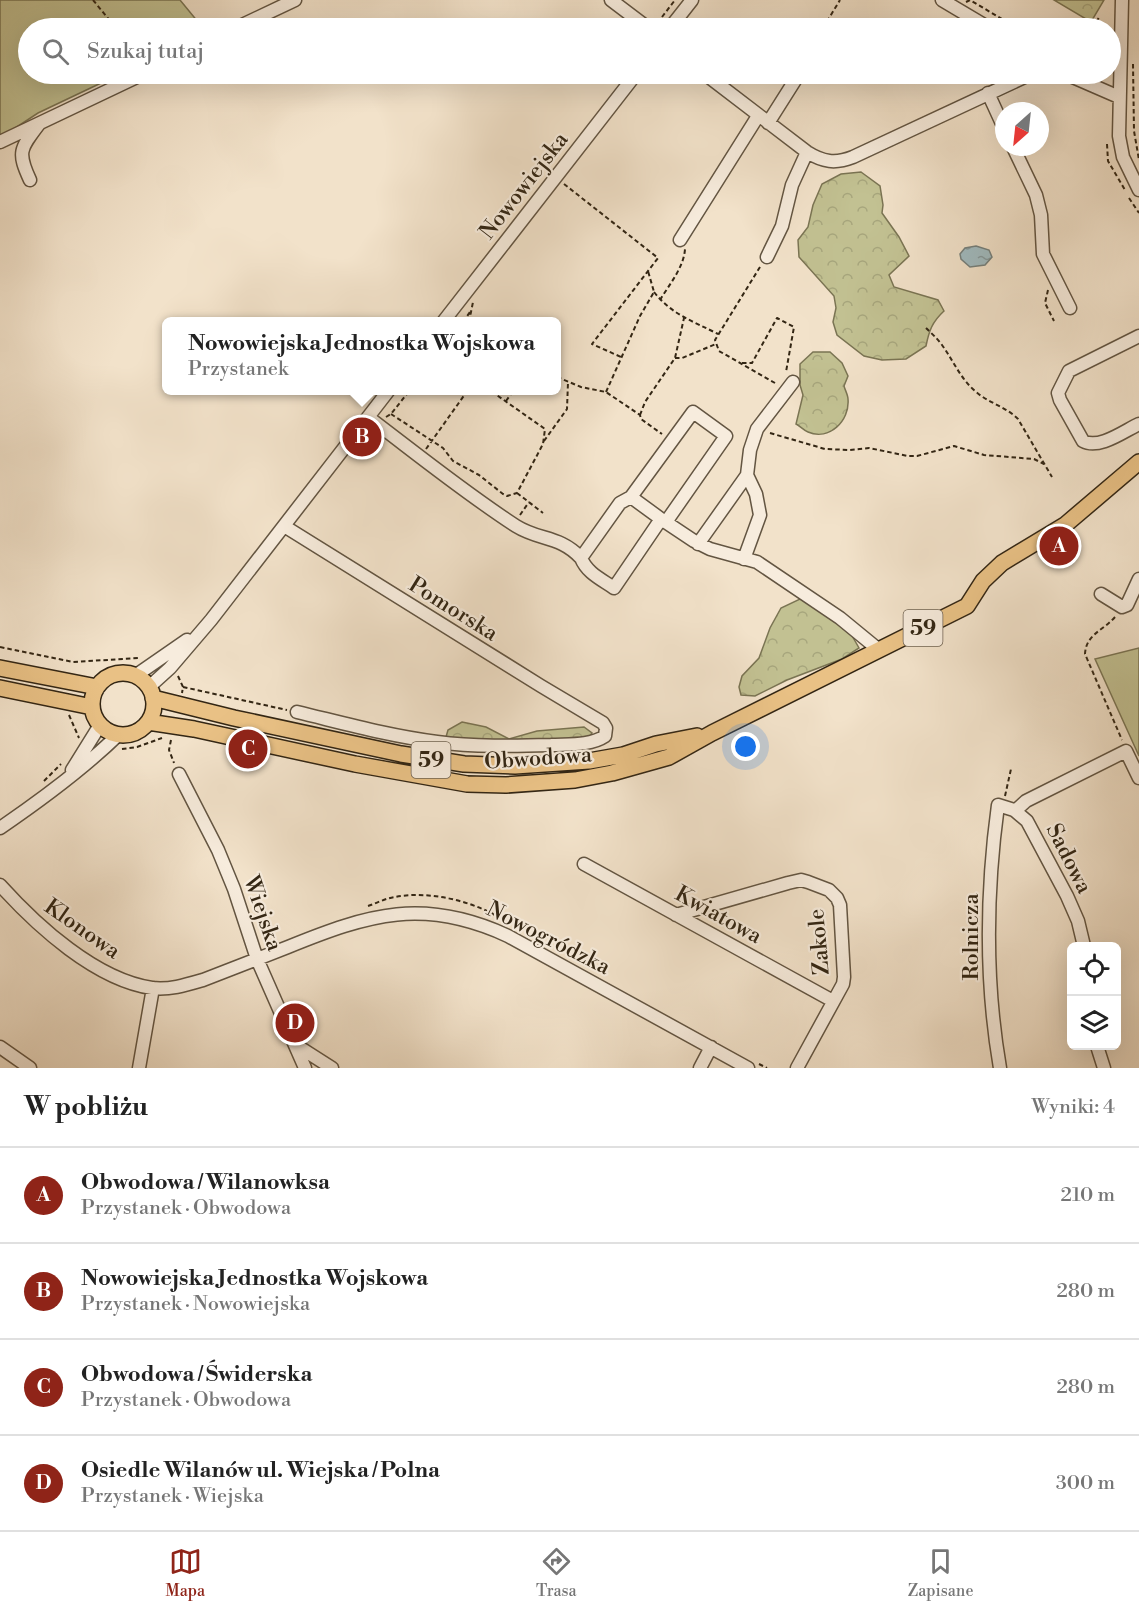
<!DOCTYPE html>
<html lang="pl">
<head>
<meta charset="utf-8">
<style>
	body { margin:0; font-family:"Libre Bodoni",serif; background:#f6f6f6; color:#222 }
	.controls { position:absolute; right:18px; bottom:18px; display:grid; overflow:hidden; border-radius:9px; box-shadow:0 6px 24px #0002 }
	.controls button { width:54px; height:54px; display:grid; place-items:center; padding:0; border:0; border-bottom:2px solid #e0e0e0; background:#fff; color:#222; font:30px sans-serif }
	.compass { position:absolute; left:995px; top:102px; width:54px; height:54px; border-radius:50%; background:#fff; box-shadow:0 6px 24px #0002; rotate:207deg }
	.you { position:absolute; left:746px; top:747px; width:21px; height:21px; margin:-15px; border:4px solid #fff; border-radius:50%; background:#1a73e8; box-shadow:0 0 0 9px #1a73e833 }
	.badge { display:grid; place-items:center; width:39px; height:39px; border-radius:50%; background:#8f2418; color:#fff; font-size:20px; font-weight:700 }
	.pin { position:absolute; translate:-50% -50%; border:3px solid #fff; box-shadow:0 2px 6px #0006 }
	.popup { position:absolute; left:162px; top:317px; width:399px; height:78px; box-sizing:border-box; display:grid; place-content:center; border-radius:9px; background:#fff; filter:drop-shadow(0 2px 4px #0005); font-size:20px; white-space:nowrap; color:#767676 }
	.popup b { font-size:22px; color:#222 }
	.popup::after { content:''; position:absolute; left:50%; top:100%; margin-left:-12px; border:12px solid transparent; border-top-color:#fff }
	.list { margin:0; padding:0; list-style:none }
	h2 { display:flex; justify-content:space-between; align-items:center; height:78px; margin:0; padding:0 24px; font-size:26px }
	h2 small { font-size:20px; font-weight:400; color:#767676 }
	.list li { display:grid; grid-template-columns:39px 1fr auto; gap:18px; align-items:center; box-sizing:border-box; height:96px; padding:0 24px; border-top:2px solid #e0e0e0 }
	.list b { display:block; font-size:22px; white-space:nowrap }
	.list p { margin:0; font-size:20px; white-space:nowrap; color:#767676 }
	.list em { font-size:20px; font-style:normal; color:#767676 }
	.icon { flex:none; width:33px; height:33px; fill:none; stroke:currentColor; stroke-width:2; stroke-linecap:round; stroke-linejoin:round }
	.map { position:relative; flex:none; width:1139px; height:1068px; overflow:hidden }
	.search { position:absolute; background:#fff; box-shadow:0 6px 24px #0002; left:18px; right:18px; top:18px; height:66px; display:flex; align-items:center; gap:15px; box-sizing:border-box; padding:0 21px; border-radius:33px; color:#767676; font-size:22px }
	.sheet { height:462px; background:#fff }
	nav { display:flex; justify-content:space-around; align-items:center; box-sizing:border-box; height:84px; border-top:2px solid #e0e0e0; background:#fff; font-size:16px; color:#767676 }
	nav a { display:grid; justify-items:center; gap:3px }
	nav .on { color:#8f2418 }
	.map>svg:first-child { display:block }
	.green { fill:#c2c192; stroke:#7a7453; stroke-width:1.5 }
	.forest { fill:url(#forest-crowns); stroke:#7a7453; stroke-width:1.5 }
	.water { fill:url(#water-ripples); stroke:#747f7c; stroke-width:1.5 }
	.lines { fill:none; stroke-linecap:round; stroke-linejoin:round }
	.minor-casing { stroke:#635542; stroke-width:15 }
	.major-casing { stroke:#332614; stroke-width:18 }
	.path { stroke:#332614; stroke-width:2; stroke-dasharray:4.5 3; stroke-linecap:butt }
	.minor { stroke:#f7ecdd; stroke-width:12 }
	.major { stroke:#e9c185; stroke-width:15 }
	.labels { text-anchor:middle; stroke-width:4.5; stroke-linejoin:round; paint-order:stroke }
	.shield { fill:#f7ecdd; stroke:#6e6150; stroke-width:1.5 }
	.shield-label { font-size:21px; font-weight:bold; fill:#332614 }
	.street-label { font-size:22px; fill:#332614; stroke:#f7ecdd }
</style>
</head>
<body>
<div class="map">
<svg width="1139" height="1068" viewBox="0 0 1139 1068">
	<defs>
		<pattern id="forest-crowns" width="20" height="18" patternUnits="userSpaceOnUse" patternTransform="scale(1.5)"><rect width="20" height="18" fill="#c2c192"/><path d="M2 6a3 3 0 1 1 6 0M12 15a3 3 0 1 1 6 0" fill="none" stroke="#a7a67d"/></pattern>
		<pattern id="water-ripples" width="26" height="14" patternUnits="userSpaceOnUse" patternTransform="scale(1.5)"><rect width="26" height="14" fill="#a0bbc1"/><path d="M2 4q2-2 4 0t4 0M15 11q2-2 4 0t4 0" fill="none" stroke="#83989c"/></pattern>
	</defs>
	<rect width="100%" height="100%" fill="#f2e2ca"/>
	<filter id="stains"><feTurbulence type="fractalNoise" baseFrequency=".00333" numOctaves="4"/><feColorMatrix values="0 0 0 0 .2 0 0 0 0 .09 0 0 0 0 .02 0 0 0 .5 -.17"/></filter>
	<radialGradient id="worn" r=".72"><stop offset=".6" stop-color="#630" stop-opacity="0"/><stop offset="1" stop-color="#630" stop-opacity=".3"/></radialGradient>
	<path class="green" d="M0 0H180L203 28H28V74H120L38 113 0 138Z
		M1139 648V756L1095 659Z"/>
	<path class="forest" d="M1054 0H1104L1091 22Z
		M861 172 880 186 883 205 882 213 899 237 909 256 889 275 894 287 938 300 944 311C932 322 929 331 926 346L906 359 882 360 864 356 837 335 833 322 836 308 834 296 799 257 798 240 808 227 813 205 822 184 841 174Z
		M813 352H830L842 363 848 376 844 386C845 390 848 395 848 399 850 421 829 441 808 432 803 430 800 426 796 424L803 395 800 385V364Z
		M802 598 851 634 859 648 842 659 787 680 755 696 741 695 739 687 742 676 759 658 770 628 781 608Z
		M462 722 486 727 509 739 537 731 584 727 592 733 587 741 510 748 446 737 448 730Z"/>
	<path class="water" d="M976 246 989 250 992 257 985 265 970 267 961 259 960 254 965 248Z"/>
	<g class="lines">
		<g class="minor-casing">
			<path id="minor" d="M611 0 648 28
				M942 0 989 28
				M1122 0 1119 136 1123 157 1139 190
				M236 28 295 0
				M670 28 692 0
				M705 74 807 152C823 162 835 164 853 157L1031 74
				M1066 74 1119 97
				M988 93 1004 128
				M768 123 799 74
				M0 142 143 74
				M1013 147 1036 195 1041 215 1043 254 1070 308
				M30 180C17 152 20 149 39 124
				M680 240 758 116
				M767 257 782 226 792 185 807 152
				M443 322 636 74
				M1139 336 1069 371 1058 393 1060 400 1083 441C1099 450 1124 431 1139 424
				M368 417C417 454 465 493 516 526 540 541 559 535 581 558L620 503 631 497 693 412 726 436 666 522
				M631 497 661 519
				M284 526 541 686 603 723 606 728 605 736C590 746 569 744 551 745 514 746 474 747 437 742 389 736 343 723 297 712
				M698 544 747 475 750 450 757 429 793 382
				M581 558C587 573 601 579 614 588L661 519 694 541 710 549 757 562 840 618 879 650
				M744 559 760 515 756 494 747 475
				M1101 594 1122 607 1127 605 1139 579
				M135 676 187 640
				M149 687 170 668 211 620 389 390
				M72 770 100 725
				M179 774 218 850 234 889 257 959 305 1068
				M1015 811 1026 801 1126 751 1139 778
				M0 828C41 800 82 770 118 735
				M584 864 833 1001
				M0 885C37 926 96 980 152 988 170 990 186 985 203 980 231 969 260 958 288 947 369 914 424 897 508 936L748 1068
				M676 915 788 883 801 880 808 882 829 890 837 898 840 905 844 977 843 984 797 1068
				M296 1045 332 1068
				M1097 1046 1104 1068
				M0 1047 30 1068
				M139 1068 153 988
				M700 1068 711 1047
				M1000 1068C985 981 986 893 998 805L1014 810 1027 821 1067 896 1078 921 1084 946"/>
		</g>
		<g class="major-casing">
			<path id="major" d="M0 668 97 687
				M92 704a31 31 0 1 1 62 0a31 31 0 1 1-62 0Z
				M0 688 92 707
				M153 698 234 718 401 754 464 764 515 766 589 761 623 755 656 744 697 736
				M148 722 194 729 355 764 467 784 506 785 575 780 612 773 669 757 712 733 967 606 983 581 1002 563 1065 525 1139 462"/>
		</g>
		<path class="path" d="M93 0 116 28
			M966 2 970 0 1017 28
			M662 17 675 0
			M823 28 840 0
			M1092 28 1100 16
			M1133 64 1134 131 1139 160
			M1042 79 1054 77
			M1107 144 1108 161 1125 190
			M564 184 658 258 592 344 621 357
			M1129 198 1139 213
			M760 267 715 340 719 351 775 383
			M1048 290 1045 303 1054 321
			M654 292C672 315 693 321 718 334
			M660 300C669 285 684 267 685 249
			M463 322 470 312
			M469 322 473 302
			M926 328C931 333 937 338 942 345 953 360 960 378 975 391 988 403 1005 406 1018 419L1052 477
			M675 358H682L716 344
			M742 363H752L777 318 794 327 786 372
			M557 377 581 387 606 392 640 415 641 419 662 434
			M606 392 640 316 654 292 648 271
			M506 401 513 391
			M391 414 443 448 453 461 479 475 503 494 507 496 517 493 543 444 545 429 491 391
			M640 415 645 402 675 358 684 318
			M386 417 391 414 410 390
			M770 433 825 449 850 450 869 448 908 456H917L954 446 984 455 1034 459 1044 464
			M544 441 567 409 568 382
			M426 449 468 390
			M517 493 543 513
			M520 515 529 502
			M1115 617C1103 631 1086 634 1085 654L1122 740
			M0 647 73 662 139 658
			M178 676 183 687 182 693
			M183 687 287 710
			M69 715 79 738
			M171 740 169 750 174 763
			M122 749 137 747 162 738
			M44 781 61 764
			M1005 796 1011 769
			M368 906C377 903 386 898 395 897 431 890 478 902 508 923
			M759 1064 767 1068"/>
		<use href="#minor" class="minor"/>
		<use href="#major" class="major"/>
	</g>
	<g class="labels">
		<g class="shield">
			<rect x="903.5" y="610" width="39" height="36" rx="4.5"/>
			<rect x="411.5" y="742" width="39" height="36" rx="4.5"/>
		</g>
		<g class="shield-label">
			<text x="923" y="635">59</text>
			<text x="431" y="767">59</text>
		</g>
		<g class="street-label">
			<text transform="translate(523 185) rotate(-52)" y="8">Nowowiejska</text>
			<text transform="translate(454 608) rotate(32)" y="8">Pomorska</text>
			<text transform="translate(538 757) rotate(-4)" y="8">Obwodowa</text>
			<text transform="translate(1070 858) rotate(63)" y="8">Sadowa</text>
			<text transform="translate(264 913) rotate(71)" y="8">Wiejska</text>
			<text transform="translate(719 914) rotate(29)" y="8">Kwiatowa</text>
			<text transform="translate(83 928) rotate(35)" y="8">Klonowa</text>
			<text transform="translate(549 937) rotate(27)" y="8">Nowogródzka</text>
			<text transform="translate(970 937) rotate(-90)" y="8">Rolnicza</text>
			<text transform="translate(818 942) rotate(-95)" y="8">Zakole</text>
		</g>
	</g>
	<rect width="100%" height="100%" filter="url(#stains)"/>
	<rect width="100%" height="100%" fill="url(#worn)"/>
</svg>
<div class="controls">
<button><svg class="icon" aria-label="locate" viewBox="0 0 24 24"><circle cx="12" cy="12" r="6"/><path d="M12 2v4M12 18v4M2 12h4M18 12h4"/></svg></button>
<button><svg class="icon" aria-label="layers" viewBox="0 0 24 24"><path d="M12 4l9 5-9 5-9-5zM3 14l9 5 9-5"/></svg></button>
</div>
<svg class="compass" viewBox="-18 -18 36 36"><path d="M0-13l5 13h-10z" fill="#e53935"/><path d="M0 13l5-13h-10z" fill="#767676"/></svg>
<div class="you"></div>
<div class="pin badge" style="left:1059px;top:546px">A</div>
<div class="pin badge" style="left:362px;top:437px">B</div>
<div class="popup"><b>Nowowiejska Jednostka Wojskowa</b>Przystanek</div>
<div class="pin badge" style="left:248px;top:749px">C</div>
<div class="pin badge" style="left:295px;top:1023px">D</div>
<div class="search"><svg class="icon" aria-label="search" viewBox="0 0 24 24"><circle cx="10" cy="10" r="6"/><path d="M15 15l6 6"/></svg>Szukaj tutaj</div>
</div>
<section class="sheet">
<h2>W pobliżu<small>Wyniki: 4</small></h2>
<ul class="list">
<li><span class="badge">A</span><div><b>Obwodowa / Wilanowksa</b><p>Przystanek · Obwodowa</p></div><em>210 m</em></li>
<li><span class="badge">B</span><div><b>Nowowiejska Jednostka Wojskowa</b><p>Przystanek · Nowowiejska</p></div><em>280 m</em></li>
<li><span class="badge">C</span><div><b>Obwodowa / Świderska</b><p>Przystanek · Obwodowa</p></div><em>280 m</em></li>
<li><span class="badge">D</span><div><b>Osiedle Wilanów ul. Wiejska / Polna</b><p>Przystanek · Wiejska</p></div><em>300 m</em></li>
</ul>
</section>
<nav>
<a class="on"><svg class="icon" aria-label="map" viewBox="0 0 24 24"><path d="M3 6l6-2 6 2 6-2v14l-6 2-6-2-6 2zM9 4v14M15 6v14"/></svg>Mapa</a>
<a><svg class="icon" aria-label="directions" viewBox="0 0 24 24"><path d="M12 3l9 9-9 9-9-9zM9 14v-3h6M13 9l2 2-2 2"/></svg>Trasa</a>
<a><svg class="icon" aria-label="saved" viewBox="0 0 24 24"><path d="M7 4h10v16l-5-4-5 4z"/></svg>Zapisane</a>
</nav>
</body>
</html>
